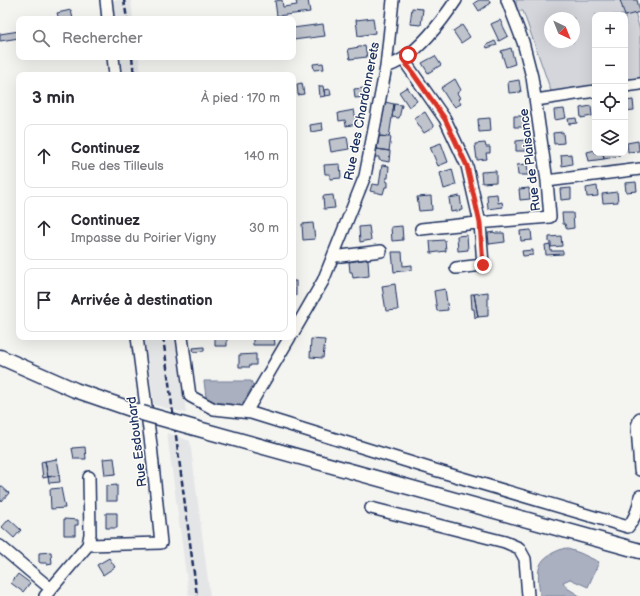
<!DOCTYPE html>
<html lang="fr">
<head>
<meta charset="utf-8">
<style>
	body { margin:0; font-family:"Balsamiq Sans",sans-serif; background:#f7f7f7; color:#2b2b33 }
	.controls { position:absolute; right:12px; top:12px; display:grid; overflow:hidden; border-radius:8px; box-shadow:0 4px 16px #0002 }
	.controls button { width:36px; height:36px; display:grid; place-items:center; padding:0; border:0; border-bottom:1px solid #e1e1e2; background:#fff; color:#2b2b33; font:20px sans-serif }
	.compass { position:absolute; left:544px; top:12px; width:36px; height:36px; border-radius:50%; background:#fff; box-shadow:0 4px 16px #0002; rotate:137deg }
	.stop { position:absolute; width:12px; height:12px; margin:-9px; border:3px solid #d93025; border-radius:50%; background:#fff }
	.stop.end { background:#d93025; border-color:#fff; box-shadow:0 1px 4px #0008 }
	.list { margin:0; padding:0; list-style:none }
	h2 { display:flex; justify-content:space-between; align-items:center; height:52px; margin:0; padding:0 16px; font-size:17px }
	h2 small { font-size:13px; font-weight:400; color:#7c7c81 }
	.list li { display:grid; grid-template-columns:26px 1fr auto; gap:12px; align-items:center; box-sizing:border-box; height:64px; margin:0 8px 8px; padding:0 8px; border:1px solid #e1e1e2; border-radius:8px }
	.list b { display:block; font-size:15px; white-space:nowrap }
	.list p { margin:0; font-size:13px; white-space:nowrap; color:#7c7c81 }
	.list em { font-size:13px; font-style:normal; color:#7c7c81 }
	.icon { flex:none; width:22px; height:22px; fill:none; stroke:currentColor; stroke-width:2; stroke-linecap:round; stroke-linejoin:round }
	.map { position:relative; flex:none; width:640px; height:596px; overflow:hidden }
	.search { position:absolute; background:#fff; box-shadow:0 4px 16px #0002; left:16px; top:16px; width:280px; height:44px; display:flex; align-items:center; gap:10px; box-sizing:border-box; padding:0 14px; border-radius:8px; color:#7c7c81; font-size:15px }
	.panel { position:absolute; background:#fff; box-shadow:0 4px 16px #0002; left:16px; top:72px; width:280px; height:268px; border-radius:8px }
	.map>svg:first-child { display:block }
	.built { fill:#e4e5e6 }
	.green { fill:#d4d6db; stroke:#78829c; fill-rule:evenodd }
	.water { fill:#aab0bf; stroke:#717c98 }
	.building { fill:#bfc3cc; stroke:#1b2f5e }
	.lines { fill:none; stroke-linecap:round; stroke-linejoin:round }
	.minor-casing { stroke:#1b2f5e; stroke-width:14 }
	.major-casing { stroke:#1b2f5e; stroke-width:17 }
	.minor { stroke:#fdfcf7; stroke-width:11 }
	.major { stroke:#fdfcf7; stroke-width:14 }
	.rail { stroke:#1b2f5e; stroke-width:2.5; stroke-dasharray:6 3; stroke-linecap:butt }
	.major-bridge-casing { stroke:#1b2f5e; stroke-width:17; stroke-linecap:butt }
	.major-bridge { stroke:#fdfcf7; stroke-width:14 }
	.route { stroke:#d93025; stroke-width:5 }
	.labels { text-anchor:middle; stroke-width:3; stroke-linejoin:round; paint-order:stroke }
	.street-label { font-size:13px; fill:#1b2f5e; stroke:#fdfcf7 }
</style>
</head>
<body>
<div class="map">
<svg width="640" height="596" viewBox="0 0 640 596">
	<rect width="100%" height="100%" fill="#f4f4f1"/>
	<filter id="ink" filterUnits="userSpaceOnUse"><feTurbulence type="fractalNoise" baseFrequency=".025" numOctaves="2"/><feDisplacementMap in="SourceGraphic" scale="8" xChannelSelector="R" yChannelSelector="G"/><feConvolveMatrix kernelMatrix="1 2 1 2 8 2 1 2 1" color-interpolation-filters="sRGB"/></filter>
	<g filter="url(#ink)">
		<path class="built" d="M112 0H131L133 19H114Z
			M119 57H139L141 75H121Z
			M144 337H178L186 413 154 405Z
			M167 433 190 441 210 596H189Z"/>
		<path class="green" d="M516 0H632L640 31V80L625 82V15H595V87L552 94 523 11H518L516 5ZM550 18H574V42H550Z"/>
		<path class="water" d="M204 381H251L253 385 243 403 238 405 213 402 206 397Z
			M565 548 580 553 599 562 588 587 570 579 563 582 567 588 580 596H540C537 568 535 558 565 548Z"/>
		<path class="building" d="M282 0 283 7 297 5 296 1 308 0 310 12 277 16 275 1Z
			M479 0H489L491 3 479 11 474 3Z
			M620 0H637L640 12 625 16Z
			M412 8 423 9 421 25 410 24Z
			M71 10 73 19H59L57 13Z
			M373 18 375 33 358 36 356 20Z
			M500 20 508 36 499 41 491 24Z
			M323 24 325 36 293 40V28Z
			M462 25 470 37 461 43 453 31Z
			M19 31V38L0 41V34Z
			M495 41 497 45 487 48 486 45Z
			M365 46 367 57 350 59 348 49Z
			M511 48 515 64 506 67 501 51Z
			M435 56 441 65 428 73 422 63Z
			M323 63 324 69 314 70 313 64Z
			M455 79 461 90 457 93 460 98 458 99 461 104 455 107 452 103 451 104 441 88Z
			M519 80 521 92 509 93 508 82Z
			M302 83 304 94 298 95 297 84Z
			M319 86H323L325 96 320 97Z
			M407 87 417 101 409 107 399 92Z
			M365 88 366 97 355 98 354 89Z
			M330 89 331 95 325 96 324 90Z
			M633 100 634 110 625 111V101Z
			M385 102 394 104 389 137 379 136Z
			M394 104 402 105 399 118 392 117Z
			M591 106 592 116 581 118 580 108Z
			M564 109 566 118 555 120 554 110Z
			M354 110 357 124 346 126 345 120 339 121 338 113Z
			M425 112 434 127 424 133 414 118Z
			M514 116H524L525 127H514Z
			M490 118 491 131 479 132 478 119Z
			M576 118 577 123 569 124 568 119Z
			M322 123 323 130 311 132 310 125Z
			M563 132 564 143 554 144 553 133Z
			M379 136 391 137 389 151 377 149Z
			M347 137 349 149 331 152 329 140Z
			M526 140V151H516V141Z
			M638 141 639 151 628 152 627 143Z
			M441 143 448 162 438 166 430 147Z
			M485 143 486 147H490V153H486L487 159 477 160 475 144Z
			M377 149 390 151 389 162 379 160V157H375Z
			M595 150V153H603L604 159 589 161 587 152Z
			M603 153H619V156L604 159Z
			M571 154 572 164 562 166 561 155Z
			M340 164 341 178 330 179V174H325L324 165Z
			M527 164 528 175H518L517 165Z
			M382 165 389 166 388 178H386V181L388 182V187H385L383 194 370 191 372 184 379 185Z
			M452 169 456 185 444 189 440 173Z
			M496 171V182L482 183 481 172Z
			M636 182 637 191 626 192 625 183Z
			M597 186 598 196 587 197 586 188Z
			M529 188 530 199 520 200 519 189Z
			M571 188V199L561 200 560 189Z
			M617 192 618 202 603 203 602 194Z
			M497 194 498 203 502 202 503 207 488 209 487 195Z
			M333 195 335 208 324 209 323 196Z
			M431 196 432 210 419 211 417 197Z
			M460 196 462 210 451 212 449 198Z
			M562 213H573L574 228 567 229 566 228 565 224H563Z
			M313 223 315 239 303 240 302 224Z
			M369 226 371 240 360 242 359 227Z
			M402 226 403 240 392 241 391 227Z
			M531 230 532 240 521 241 520 231Z
			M494 232 495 233H504L505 242 489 244 488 233Z
			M467 235 468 250 458 251 457 236Z
			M561 236 562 246 551 247V243L549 242V237Z
			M445 240 446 251 431 253 430 241Z
			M550 244 551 251H563V254L546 255 545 245Z
			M533 250V255L523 256 522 251Z
			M392 252H402L403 266 412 265V270L394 272Z
			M368 259 369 276 353 278 352 272H350L349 262Z
			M293 281H296V296H293Z
			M395 284 398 310 386 311 382 286Z
			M445 289 448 310 437 311 434 291Z
			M488 292V316L478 317 474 294Z
			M471 294H474L478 317 475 318 474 309H472Z
			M215 337H227V346H215Z
			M253 337H274L275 345H253Z
			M311 339 325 340 323 358 310 357Z
			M204 347V351L194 352 193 348Z
			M256 354V365H250V367H239V355Z
			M85 447 86 459H74L72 448Z
			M114 458 116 474 105 475 103 459Z
			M57 459 60 475 48 477 45 461Z
			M45 461 48 477 43 478 41 462Z
			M59 475 60 482 49 483 48 477Z
			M0 485 9 493 2 501 0 499Z
			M117 485V501H106V486Z
			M61 488 65 508 51 509 50 489Z
			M106 513H117V528H106Z
			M9 519 21 530 14 538 2 527Z
			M64 519 78 520V525H75V535H64Z
			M51 552 52 564 47 565V563H41L39 562V553Z
			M109 558 115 567 103 575 97 565Z
			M18 574 30 583 23 592 11 583Z"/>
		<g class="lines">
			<g class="minor-casing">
				<path id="minor" d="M106 0 108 19
					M113 57 115 75
					M403 59 445 119 467 166 480 223 483 265 456 268
					M386 67C392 65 398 62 403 59 425 44 442 21 456 0
					M625 86 640 84
					M536 100 595 91
					M547 181 640 169
					M421 229 477 223 550 217 547 181 532 77 523 42 507 0
					M334 255 341 256 381 251
					M293 333 323 281 365 176 386 67 393 0
					M182 337 190 396 214 409 251 413 435 470 628 527C635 518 639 508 640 496
					M246 412 290 337
					M640 418 637 426 640 470
					M371 508 505 542 519 548 525 559 528 596
					M88 545 90 534 89 477
					M0 546 51 589
					M45 596 88 545 161 543 151 445 137 337"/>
			</g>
			<g class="major-casing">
				<path id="major" d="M0 357 75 390 142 413
					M195 428 640 551"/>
			</g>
			<use href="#minor" class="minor"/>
			<use href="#major" class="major"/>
			<path class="rail" d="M124 0 127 19
				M132 57 134 75
				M163 337 197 596"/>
			<g class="major-bridge-casing">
				<path id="major-bridge" d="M142 413 195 428"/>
			</g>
			<use href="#major-bridge" class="major-bridge"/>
		</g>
	</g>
	<g class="lines" filter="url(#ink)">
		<path class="route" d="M408 55 403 59 445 119 467 166 480 223 483 265"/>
	</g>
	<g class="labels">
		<g class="street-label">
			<text transform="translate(361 111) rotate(-79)" y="5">Rue des Chardonnerets</text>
			<text transform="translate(529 160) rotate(-97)" y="5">Rue de Plaisance</text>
			<text transform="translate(136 442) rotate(-97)" y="5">Rue Esdouhard</text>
		</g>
	</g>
</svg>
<div class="controls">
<button>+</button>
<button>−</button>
<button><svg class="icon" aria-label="locate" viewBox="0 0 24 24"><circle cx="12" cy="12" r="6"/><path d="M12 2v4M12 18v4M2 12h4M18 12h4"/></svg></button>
<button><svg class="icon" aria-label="layers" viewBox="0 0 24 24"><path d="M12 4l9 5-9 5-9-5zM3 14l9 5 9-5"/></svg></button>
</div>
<svg class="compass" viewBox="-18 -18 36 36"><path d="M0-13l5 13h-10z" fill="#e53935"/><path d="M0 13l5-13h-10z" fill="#7c7c81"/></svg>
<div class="stop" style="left:408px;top:55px"></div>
<div class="stop end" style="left:483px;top:265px"></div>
<div class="search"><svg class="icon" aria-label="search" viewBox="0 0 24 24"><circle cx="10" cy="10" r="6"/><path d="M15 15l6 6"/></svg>Rechercher</div>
<section class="panel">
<h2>3 min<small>À pied · 170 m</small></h2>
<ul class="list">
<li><svg class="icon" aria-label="ahead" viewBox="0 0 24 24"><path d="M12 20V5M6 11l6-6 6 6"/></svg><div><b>Continuez</b><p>Rue des Tilleuls</p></div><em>140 m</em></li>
<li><svg class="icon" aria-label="ahead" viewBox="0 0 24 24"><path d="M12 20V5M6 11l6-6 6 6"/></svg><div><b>Continuez</b><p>Impasse du Poirier Vigny</p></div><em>30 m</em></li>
<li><svg class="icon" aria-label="arrive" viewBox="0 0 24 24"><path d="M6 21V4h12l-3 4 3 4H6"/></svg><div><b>Arrivée à destination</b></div></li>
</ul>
</section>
</div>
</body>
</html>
